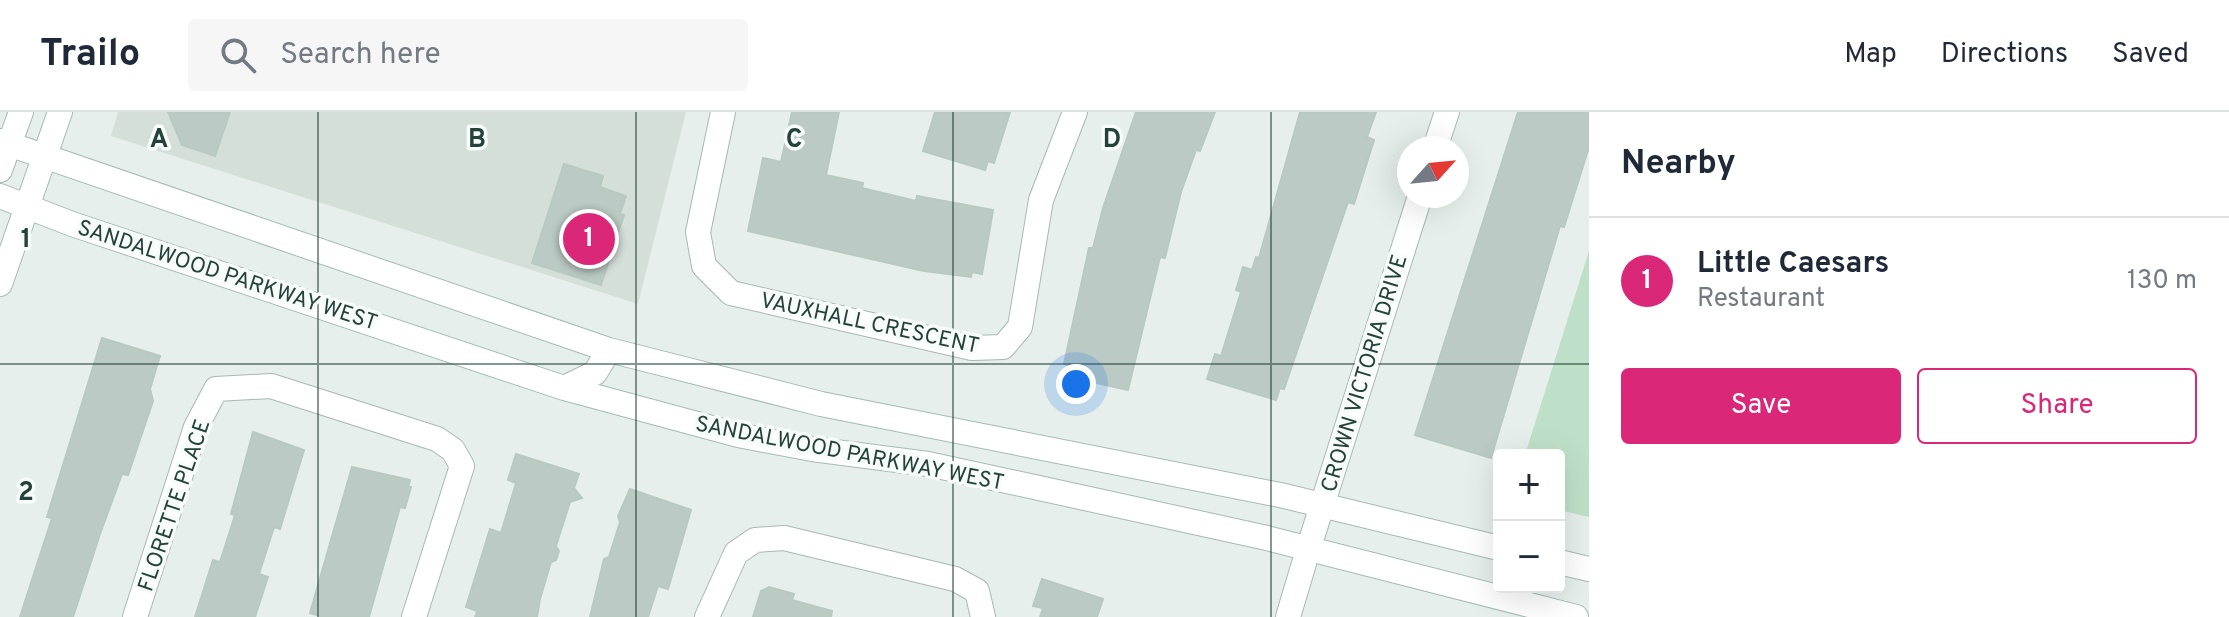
<!DOCTYPE html>
<html lang="en">
<head>
<meta charset="utf-8">
<style>
	body { margin:0; font-family:Overpass,sans-serif; background:#f6f6f7; color:#1f2937 }
	.controls { position:absolute; right:24px; bottom:24px; display:grid; overflow:hidden; border-radius:8px; box-shadow:0 8px 32px #0002 }
	.controls button { width:72px; height:72px; display:grid; place-items:center; padding:0; border:0; border-bottom:2px solid #e0e1e3; background:#fff; color:#1f2937; font:40px sans-serif }
	.compass { position:absolute; left:1397px; top:24px; width:72px; height:72px; border-radius:50%; background:#fff; box-shadow:0 8px 32px #0002; rotate:63deg }
	.you { position:absolute; left:1076px; top:272px; width:28px; height:28px; margin:-20px; border:6px solid #fff; border-radius:50%; background:#1a73e8; box-shadow:0 0 0 12px #1a73e833 }
	.badge { display:grid; place-items:center; width:52px; height:52px; border-radius:50%; background:#db2777; color:#fff; font-size:26px; font-weight:700 }
	.pin { position:absolute; translate:-50% -50%; border:4px solid #fff; box-shadow:0 2px 8px #0006 }
	.list { margin:0; padding:0; list-style:none }
	h2 { display:flex; justify-content:space-between; align-items:center; height:104px; margin:0; padding:0 32px; font-size:34px }
	h2 small { font-size:26px; font-weight:400; color:#747a83 }
	.list li { display:grid; grid-template-columns:52px 1fr auto; gap:24px; align-items:center; box-sizing:border-box; height:128px; padding:0 32px; border-top:2px solid #e0e1e3 }
	.list b { display:block; font-size:30px; white-space:nowrap }
	.list p { margin:0; font-size:26px; white-space:nowrap; color:#747a83 }
	.list em { font-size:26px; font-style:normal; color:#747a83 }
	.actions { display:flex; gap:16px; padding:24px 32px }
	.actions a { flex:1; padding:18px 0; border:2px solid #db2777; border-radius:8px; text-align:center; font-size:28px; color:#db2777 }
	.actions .main { background:#db2777; color:#fff }
	.icon { flex:none; width:44px; height:44px; fill:none; stroke:currentColor; stroke-width:2; stroke-linecap:round; stroke-linejoin:round }
	.map { position:relative; flex:none; width:1589px; height:505px; overflow:hidden }
	header { display:flex; align-items:center; gap:48px; box-sizing:border-box; height:112px; padding:0 40px; background:#fff; border-bottom:2px solid #e0e1e3 }
	header strong { font-size:38px }
	nav { display:flex; gap:44px; margin-inline-start:auto; font-size:28px }
	.search { width:560px; height:72px; background:#f6f6f7; display:flex; align-items:center; gap:20px; box-sizing:border-box; padding:0 28px; border-radius:8px; color:#747a83; font-size:30px }
	main { display:flex }
	aside { flex:1; background:#fff }
	.map>svg:first-child { display:block }
	.built { fill:#d4dfda }
	.green { fill:#bfe0c8 }
	.building { fill:#bbcac4; stroke:#b8c9c2; stroke-width:2 }
	.lines { fill:none; stroke-linecap:round; stroke-linejoin:round }
	.street-casing { stroke:#a8b8b2; stroke-width:26 }
	.secondary-casing { stroke:#a4bbb3; stroke-width:26 }
	.street { stroke:#fff; stroke-width:24 }
	.secondary { stroke:#fff; stroke-width:24 }
	.grid { fill:none; stroke:#24423a; stroke-width:2; stroke-opacity:0.55 }
	.labels { text-anchor:middle; stroke-width:7; stroke-linejoin:round; paint-order:stroke }
	.street-label { font-size:22px; fill:#24423a; stroke:#f7fbf9 }
	.grid-label { font-size:26px; text-anchor:middle; font-weight:bold; fill:#24423a; stroke:#f7fbf9; stroke-width:7; stroke-linejoin:round; paint-order:stroke }
</style>
</head>
<body>
<header>
<strong>Trailo</strong>
<div class="search"><svg class="icon" aria-label="search" viewBox="0 0 24 24"><circle cx="10" cy="10" r="6"/><path d="M15 15l6 6"/></svg>Search here</div>
<nav><a>Map</a><a>Directions</a><a>Saved</a></nav>
</header>
<main>
<div class="map">
<svg width="1589" height="505" viewBox="0 0 1589 505">
	<rect width="100%" height="100%" fill="#e6efeb"/>
	<path class="built" d="M118 0H686L638 192 111 24Z"/>
	<path class="green" d="M1589 139V405L1559 398V343H1525Z"/>
	<path class="building" d="M168 0H230L215 44 182 33Z
		M792 0H839L826 63 863 71 862 76 916 89 917 84 993 98 982 162 972 160 971 165 924 159 748 119 763 46 781 50Z
		M935 0H1010L994 51 988 49 985 58 923 39Z
		M1136 0H1215L1200 39 1196 38 1181 80 1165 146 1160 145 1128 278 1070 265 1073 254 1064 252 1089 136H1093L1103 96Z
		M1300 0H1376L1367 25 1374 28 1354 92 1348 90 1284 277 1280 276 1276 288 1207 267 1215 242 1221 244 1241 180 1236 178 1243 155 1252 158 1256 145 1259 146Z
		M1518 0H1589V35L1564 115 1560 114 1491 346 1415 323Z
		M564 52 603 64 600 75 626 84 620 102 624 103 601 173 532 151Z
		M102 226 160 244 150 277 153 289 128 363 122 362 100 422 73 505H20L52 406 47 405Z
		M253 320 304 338 280 417 274 415 259 462 268 465 255 505H195L213 448 220 450 235 403 231 402Z
		M516 342 579 362 574 376 582 386 570 390 556 434 559 439 556 448 551 450 540 487 537 505H475L477 499 466 495 490 417 501 421 516 371 508 368Z
		M352 355 410 368 408 375H411L405 396 400 395 369 505H323L310 501Z
		M630 377 691 398 668 477 658 474 648 505H590L604 447 609 445 620 410 618 404Z
		M1042 467 1103 487 1097 505H1040L1043 496 1033 494Z
		M769 475 794 482 792 488 832 499 831 505H753L761 479Z"/>
	<g class="lines">
		<g class="street-casing">
			<path id="street" d="M723 0 698 120 704 154 731 181 972 236 1003 235 1020 215 1041 88 1075 0
				M135 505 196 315 216 277 271 274 437 327 453 338 462 354 414 505
				M707 505 736 441 755 428 784 426 955 467 977 479 983 505
				M1288 505 1308 438"/>
		</g>
		<g class="secondary-casing">
			<path id="secondary" d="M0 29 609 238 821 292 1280 383 1499 436
				M1435 36 1447 0
				M0 58 21 0
				M0 84 72 112 564 276 738 323 812 337 928 352 1039 376 1267 426 1576 505
				M0 172 60 0
				M564 276 595 261 609 238
				M1308 438 1420 84
				M1559 450 1589 457"/>
		</g>
		<use href="#street" class="street"/>
		<use href="#secondary" class="secondary"/>
	</g>
	<path class="grid" d="M318 0V505M636 0V505M953 0V505M1271 0V505M0 252H1589"/>
	<g class="labels">
		<g class="street-label">
			<text transform="translate(228 162) rotate(18)" y="8">SANDALWOOD PARKWAY WEST</text>
			<text transform="translate(870 210) rotate(12)" y="8">VAUXHALL CRESCENT</text>
			<text transform="translate(1363 261) rotate(-73)" y="8">CROWN VICTORIA DRIVE</text>
			<text transform="translate(850 340) rotate(11)" y="8">SANDALWOOD PARKWAY WEST</text>
			<text transform="translate(173 393) rotate(-71)" y="8">FLORETTE PLACE</text>
		</g>
	</g>
	<g class="grid-label">
		<text x="159" y="35">A</text>
		<text x="477" y="35">B</text>
		<text x="794" y="35">C</text>
		<text x="1112" y="35">D</text>
		<text x="26" y="135">1</text>
		<text x="26" y="388">2</text>
	</g>
</svg>
<div class="controls">
<button>+</button>
<button>−</button>
</div>
<svg class="compass" viewBox="-18 -18 36 36"><path d="M0-13l5 13h-10z" fill="#e53935"/><path d="M0 13l5-13h-10z" fill="#747a83"/></svg>
<div class="you"></div>
<div class="pin badge" style="left:589px;top:127px">1</div>
</div>
<aside>
<h2>Nearby<small></small></h2>
<ul class="list">
<li><span class="badge">1</span><div><b>Little Caesars</b><p>Restaurant</p></div><em>130 m</em></li>
</ul>
<div class="actions"><a class="main">Save</a><a>Share</a></div>
</aside>
</main>
</body>
</html>
